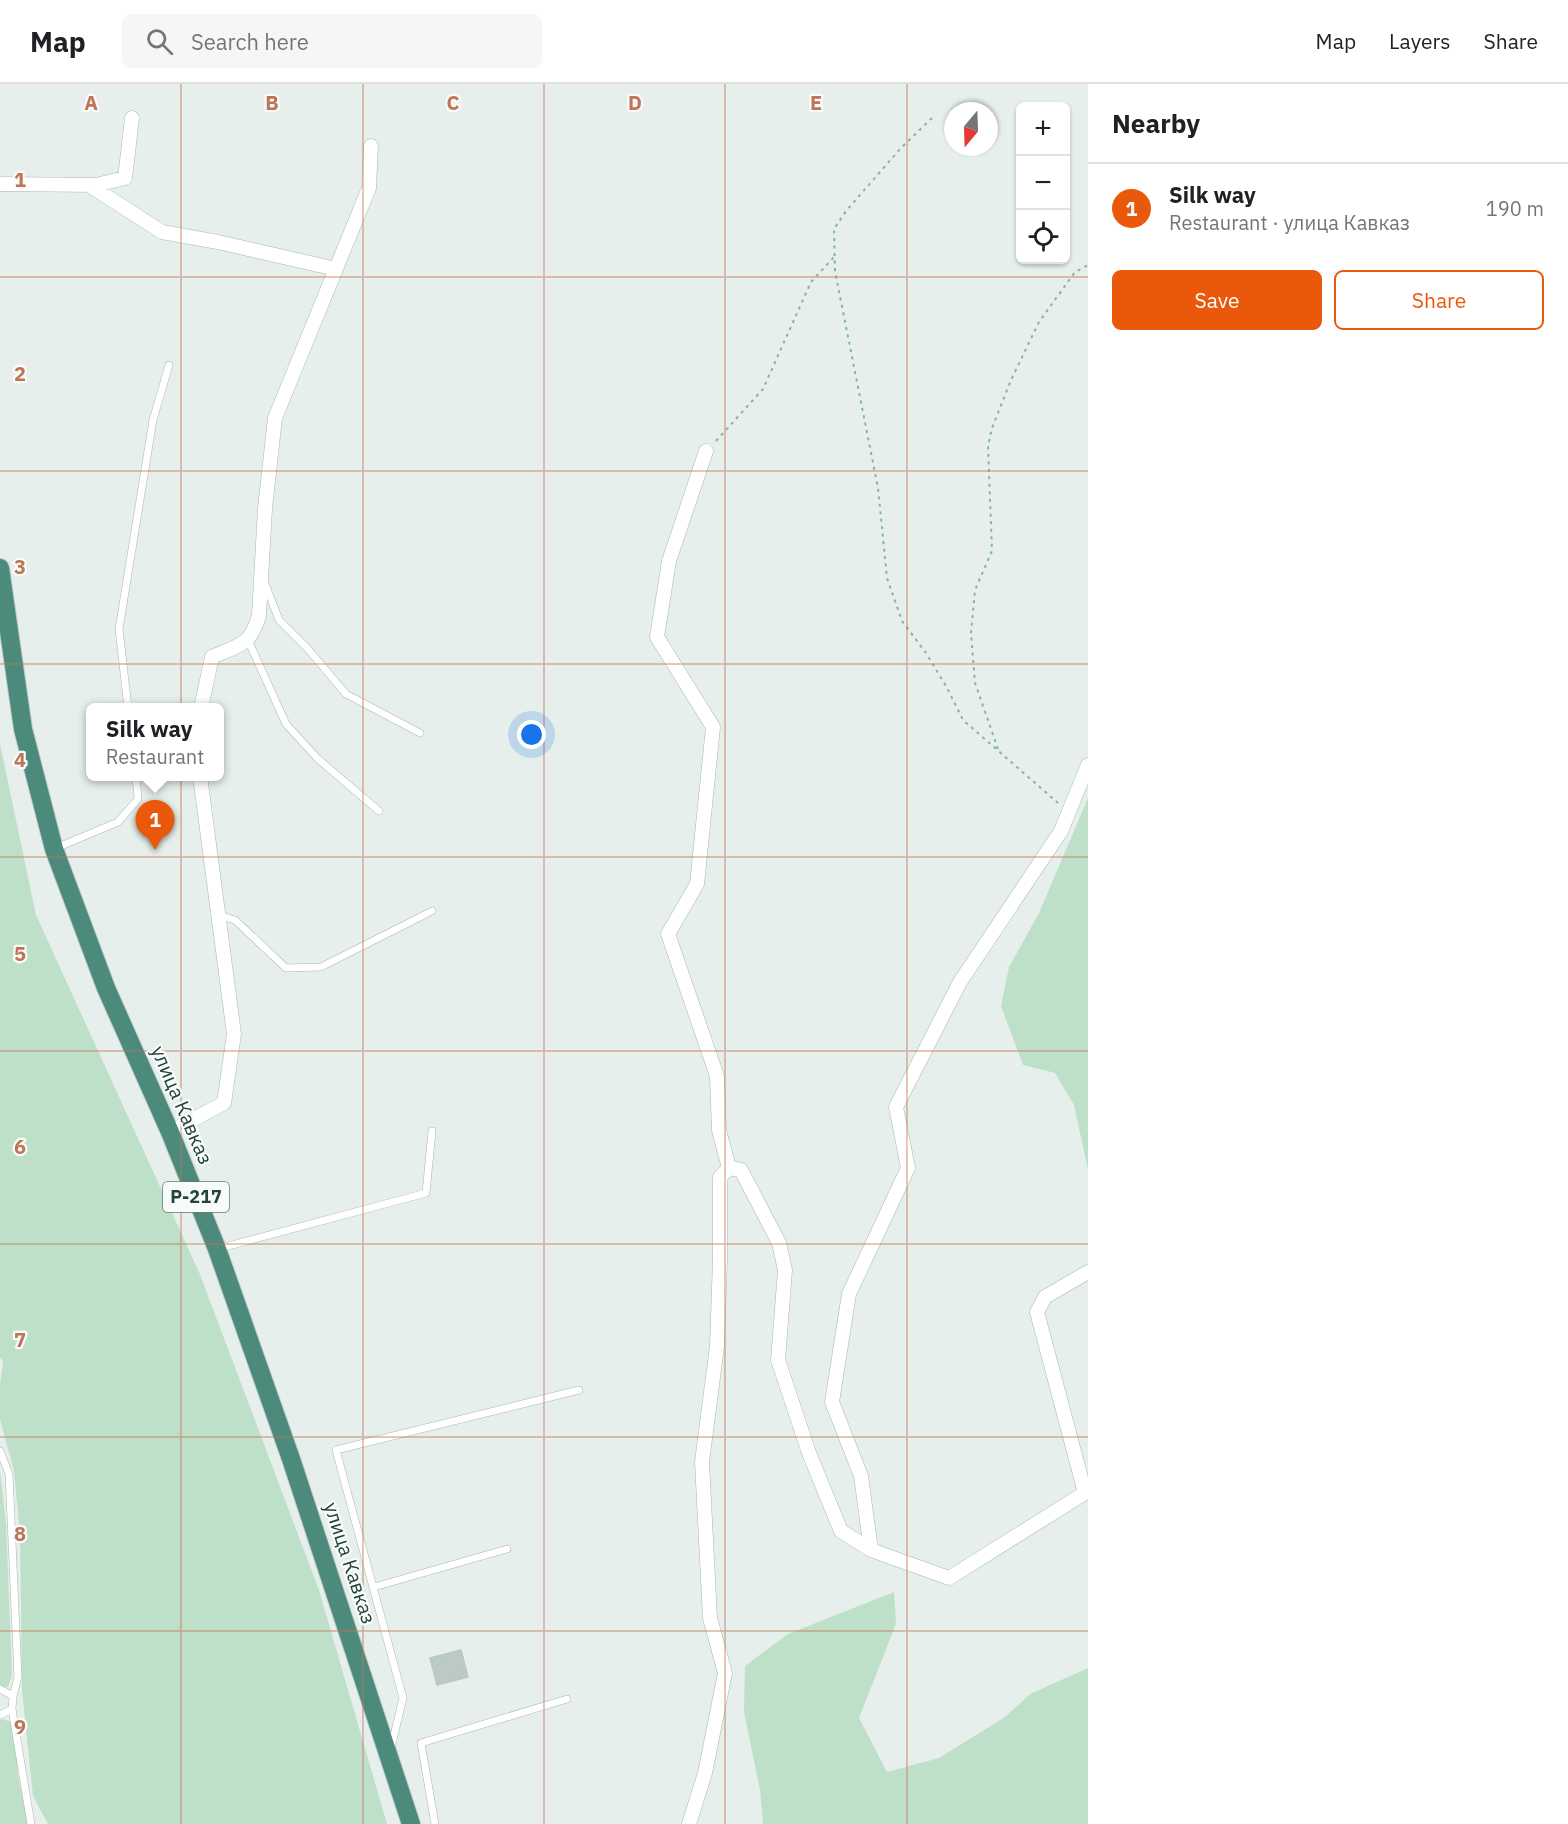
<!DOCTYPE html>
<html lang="en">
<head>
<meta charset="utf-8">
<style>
	body { margin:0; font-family:"IBM Plex Sans",sans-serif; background:#f6f6f6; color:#202124 }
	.controls { position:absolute; right:18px; top:18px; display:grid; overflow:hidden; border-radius:9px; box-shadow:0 2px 4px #0004 }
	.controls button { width:54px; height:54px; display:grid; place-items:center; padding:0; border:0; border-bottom:2px solid #e0e0e0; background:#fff; color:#202124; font:30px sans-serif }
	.compass { position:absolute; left:944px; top:18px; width:54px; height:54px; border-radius:50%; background:#fff; box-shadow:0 2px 4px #0004; rotate:199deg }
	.you { position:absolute; left:532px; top:651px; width:21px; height:21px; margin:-15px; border:4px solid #fff; border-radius:50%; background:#1a73e8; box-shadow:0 0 0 9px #1a73e833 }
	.badge { display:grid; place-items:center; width:39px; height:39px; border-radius:50%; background:#ea580c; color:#fff; font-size:20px; font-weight:700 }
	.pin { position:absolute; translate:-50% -50px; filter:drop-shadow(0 2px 3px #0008) }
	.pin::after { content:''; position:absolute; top:32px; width:21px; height:18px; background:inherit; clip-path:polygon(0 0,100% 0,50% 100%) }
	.popup { position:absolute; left:86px; top:619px; width:138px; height:78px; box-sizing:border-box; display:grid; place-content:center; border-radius:9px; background:#fff; filter:drop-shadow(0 2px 4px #0005); font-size:20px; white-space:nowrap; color:#757577 }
	.popup b { font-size:22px; color:#202124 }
	.popup::after { content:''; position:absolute; left:50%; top:100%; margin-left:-12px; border:12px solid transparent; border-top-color:#fff }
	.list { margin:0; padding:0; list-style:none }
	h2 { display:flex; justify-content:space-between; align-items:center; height:78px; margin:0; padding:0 24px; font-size:26px }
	h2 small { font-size:20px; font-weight:400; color:#757577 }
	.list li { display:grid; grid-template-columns:39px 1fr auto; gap:18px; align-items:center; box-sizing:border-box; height:90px; padding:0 24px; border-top:2px solid #e0e0e0 }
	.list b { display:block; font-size:22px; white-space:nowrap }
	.list p { margin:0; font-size:20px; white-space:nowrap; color:#757577 }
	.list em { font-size:20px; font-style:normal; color:#757577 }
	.actions { display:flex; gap:12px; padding:18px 24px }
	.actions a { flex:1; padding:14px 0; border:2px solid #ea580c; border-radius:9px; text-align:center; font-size:21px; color:#ea580c }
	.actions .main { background:#ea580c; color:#fff }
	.icon { flex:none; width:33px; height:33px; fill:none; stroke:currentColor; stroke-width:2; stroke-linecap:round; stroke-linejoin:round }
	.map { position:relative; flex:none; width:1088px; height:1740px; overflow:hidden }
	header { display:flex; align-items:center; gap:36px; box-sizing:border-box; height:84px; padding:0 30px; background:#fff; border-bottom:2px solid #e0e0e0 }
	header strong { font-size:28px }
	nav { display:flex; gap:33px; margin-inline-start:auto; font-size:21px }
	.search { width:420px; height:54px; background:#f6f6f6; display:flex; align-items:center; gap:15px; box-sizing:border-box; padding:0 21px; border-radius:9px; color:#757577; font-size:22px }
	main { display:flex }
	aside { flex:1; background:#fff }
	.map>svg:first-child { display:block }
	.green { fill:#bfe0c8 }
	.building { fill:#bbcac4; stroke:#b8c9c2; stroke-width:1.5 }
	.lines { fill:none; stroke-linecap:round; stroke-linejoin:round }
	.service-casing { stroke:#a8b8b2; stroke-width:8 }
	.minor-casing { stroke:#a8b8b2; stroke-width:15 }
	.trunk-casing { stroke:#c2cac8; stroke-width:20 }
	.path { stroke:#86b3a5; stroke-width:2; stroke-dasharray:3 4.5; stroke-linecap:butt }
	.service { stroke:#fff; stroke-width:7 }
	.minor { stroke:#fff; stroke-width:14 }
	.trunk { stroke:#4c8a7c; stroke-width:18 }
	.grid { fill:none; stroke:#c07456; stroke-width:1.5; stroke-opacity:0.55 }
	.labels { text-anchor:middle; stroke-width:4.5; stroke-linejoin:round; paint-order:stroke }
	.shield { fill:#f7fbf9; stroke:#637a73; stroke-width:1.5 }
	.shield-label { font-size:18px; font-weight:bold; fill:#24423a }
	.street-label { font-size:20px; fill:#24423a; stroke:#f7fbf9 }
	.grid-label { font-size:20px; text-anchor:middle; font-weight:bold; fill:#c07456; stroke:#f7fbf9; stroke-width:4.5; stroke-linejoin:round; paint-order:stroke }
</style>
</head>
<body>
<header>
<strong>Map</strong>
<div class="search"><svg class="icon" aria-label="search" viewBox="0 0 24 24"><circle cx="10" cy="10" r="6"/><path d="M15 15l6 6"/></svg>Search here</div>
<nav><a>Map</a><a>Layers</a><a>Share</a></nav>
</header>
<main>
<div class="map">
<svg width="1088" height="1740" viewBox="0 0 1088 1740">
	<rect width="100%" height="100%" fill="#e6efeb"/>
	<path class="green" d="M0 660 36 831 199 1188 319 1506 387 1740H48L33 1712 22 1606 20 1450 14 1387 0 1335V1301L3 1277 0 1273Z
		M1088 714V1086L1074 1021 1055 989 1023 981 1001 922 1009 883 1039 829Z
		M0 1387 6 1439 12 1591 8 1603 0 1602Z
		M894 1508 896 1540 859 1634 887 1688 939 1674 1005 1633 1030 1610 1088 1584V1740H763L760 1706 744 1628 745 1582 788 1550Z
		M3 1635 11 1638 15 1647 18 1691 28 1740H0V1636Z"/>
	<path class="building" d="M461 1566 468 1593 437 1601 430 1574Z"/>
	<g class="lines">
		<g class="service-casing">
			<path id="service" d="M264 497 279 536 307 564 346 610 420 649
				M248 556 286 640 318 675 379 727
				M128 624 119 545 153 336 169 281
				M56 764 118 738 138 715 136 692
				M218 831 235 836 286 884 321 883 432 827
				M217 1165 426 1109 432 1047
				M0 1367 9 1390 18 1593 13 1612 12 1625 31 1740
				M374 1503 507 1465
				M0 1605 13 1612
				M0 1631 12 1625
				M391 1664 403 1614 336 1366 579 1306
				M435 1740 421 1659 567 1615"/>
		</g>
		<g class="minor-casing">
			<path id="minor" d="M0 100 96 101 125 94 132 34
				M89 101 162 148 218 158 336 185
				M706 367 669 477 657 553 713 643 697 800 668 850 717 992 719 1046 729 1084
				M201 624 212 573C239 561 250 562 259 532L265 424 275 334 369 104 371 62
				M170 1048 224 1019 234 950 200 692
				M1085 1409 1037 1228 1045 1213 1088 1188
				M871 1466 949 1494 1088 1407
				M689 1740 705 1689 725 1589 710 1534 702 1378 717 1262 720 1176V1093L729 1084 741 1086 779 1159 785 1186 778 1276 809 1369 841 1447 871 1466 861 1392 832 1318 849 1210 908 1084 896 1023 960 898 1061 747 1088 681"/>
		</g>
		<g class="trunk-casing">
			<path id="trunk" d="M0 484 23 645 54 765 106 904 170 1048 217 1165 291 1375 411 1740"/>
		</g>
		<path class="path" d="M932 34 901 64 846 127 834 145 835 187 878 404 887 494 902 537 926 569 946 602 963 636 1058 719
			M716 357 763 305 811 198 835 172
			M998 665 975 599 971 549 975 506 992 467 988 362 992 344 1011 296 1039 238 1075 188 1088 181"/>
		<use href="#service" class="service"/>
		<use href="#minor" class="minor"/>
		<use href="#trunk" class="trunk"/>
	</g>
	<path class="grid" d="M181 0V1740M363 0V1740M544 0V1740M725 0V1740M907 0V1740M0 193H1088M0 387H1088M0 580H1088M0 773H1088M0 967H1088M0 1160H1088M0 1353H1088M0 1547H1088"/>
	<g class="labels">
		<rect class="shield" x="163" y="1098" width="66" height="30" rx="4.5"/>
		<g class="shield-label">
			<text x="196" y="1119">Р-217</text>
		</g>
		<g class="street-label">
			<text transform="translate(182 1021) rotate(67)" y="7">улица Кавказ</text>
			<text transform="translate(350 1479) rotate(72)" y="7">улица Кавказ</text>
		</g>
	</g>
	<g class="grid-label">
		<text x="91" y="26">A</text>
		<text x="272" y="26">B</text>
		<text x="453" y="26">C</text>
		<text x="635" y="26">D</text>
		<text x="816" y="26">E</text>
		<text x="20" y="103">1</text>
		<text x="20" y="297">2</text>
		<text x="20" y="490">3</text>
		<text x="20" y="683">4</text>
		<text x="20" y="877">5</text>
		<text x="20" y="1070">6</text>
		<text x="20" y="1263">7</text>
		<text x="20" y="1457">8</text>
		<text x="20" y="1650">9</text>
	</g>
</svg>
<div class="controls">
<button>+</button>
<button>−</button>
<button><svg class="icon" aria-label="locate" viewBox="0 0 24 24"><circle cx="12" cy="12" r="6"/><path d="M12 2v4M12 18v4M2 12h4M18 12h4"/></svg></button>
</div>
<svg class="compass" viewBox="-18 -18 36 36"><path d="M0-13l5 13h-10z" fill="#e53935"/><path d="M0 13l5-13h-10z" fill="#757577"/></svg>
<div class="you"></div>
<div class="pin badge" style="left:155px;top:766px">1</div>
<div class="popup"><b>Silk way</b>Restaurant</div>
</div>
<aside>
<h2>Nearby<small></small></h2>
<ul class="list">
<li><span class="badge">1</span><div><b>Silk way</b><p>Restaurant · улица Кавказ</p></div><em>190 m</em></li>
</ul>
<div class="actions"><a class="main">Save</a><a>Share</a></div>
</aside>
</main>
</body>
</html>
